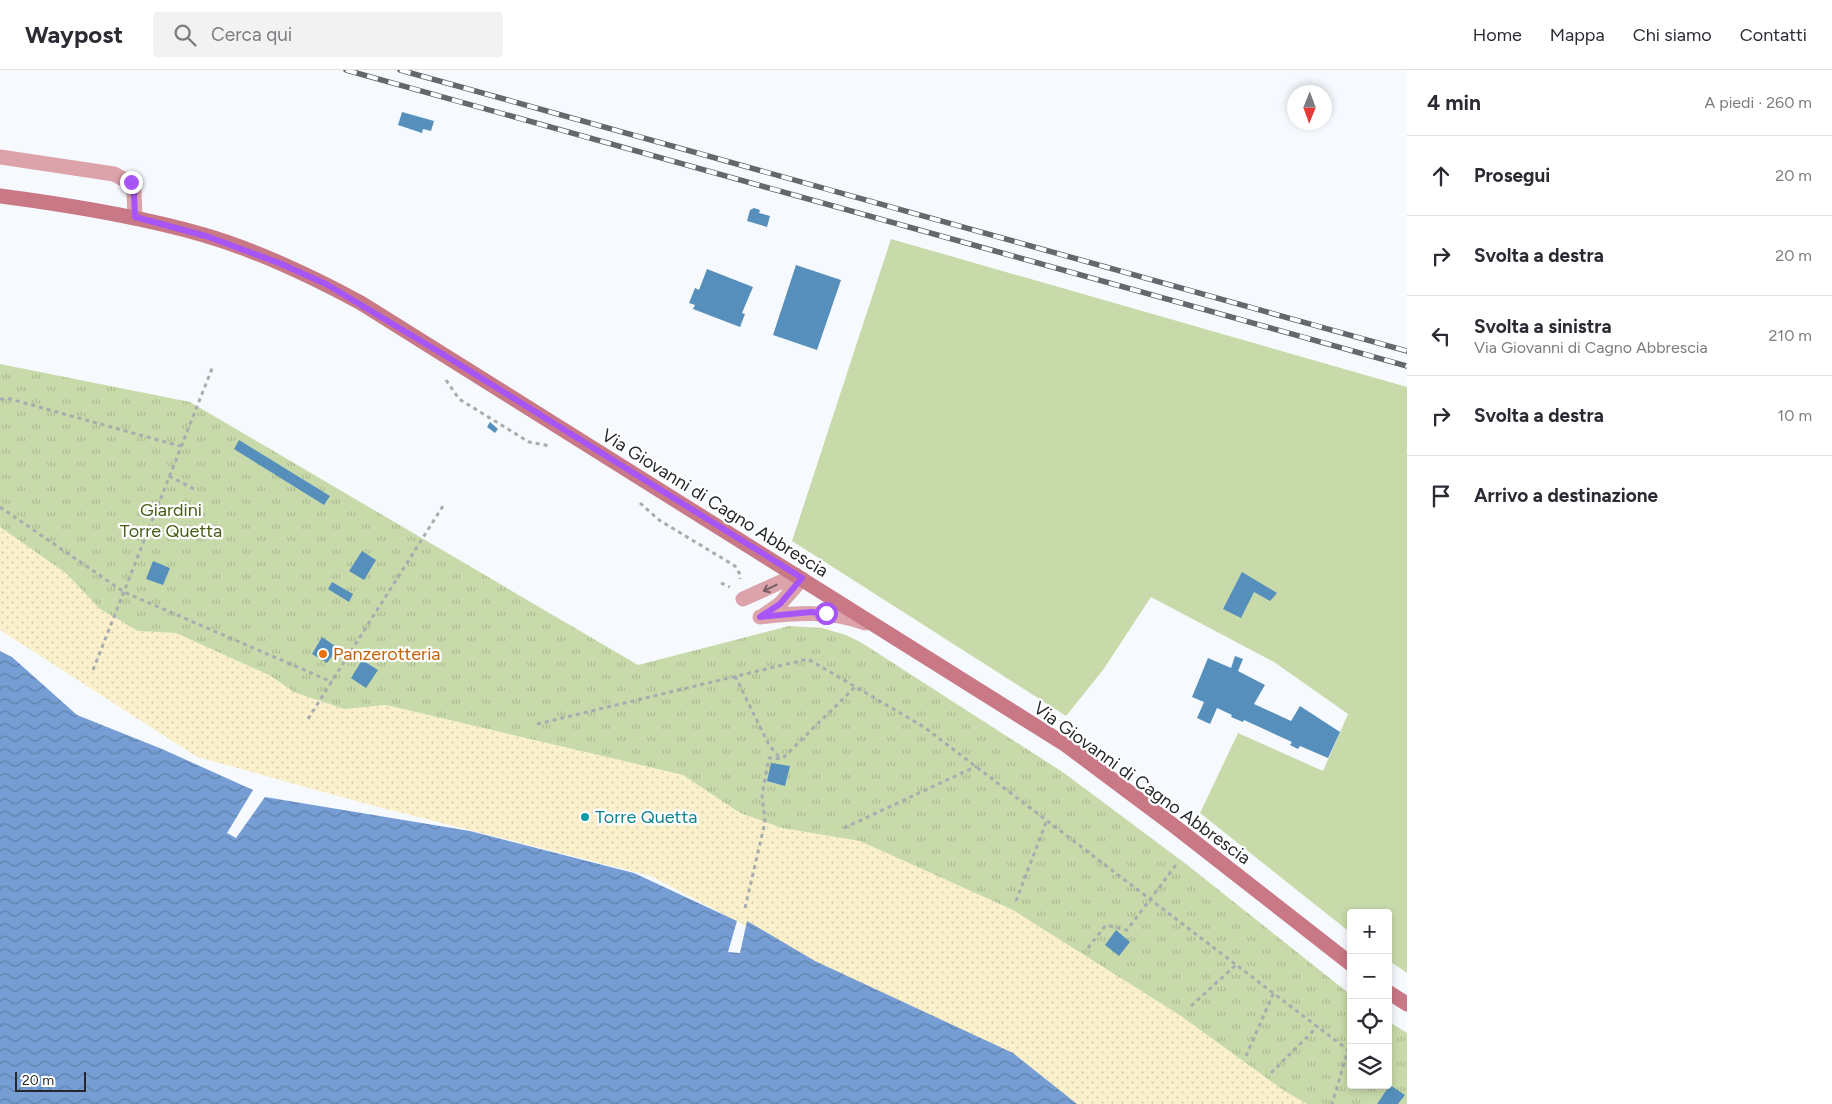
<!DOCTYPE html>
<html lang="it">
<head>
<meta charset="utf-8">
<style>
	body { margin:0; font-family:Figtree,sans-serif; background:#f2f2f3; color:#2b2b33 }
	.controls { position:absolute; right:15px; bottom:15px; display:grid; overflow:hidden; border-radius:5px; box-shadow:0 2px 8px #0003 }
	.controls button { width:45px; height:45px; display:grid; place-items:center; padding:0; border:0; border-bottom:1px solid #e1e1e2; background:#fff; color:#2b2b33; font:25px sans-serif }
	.compass { position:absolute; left:1287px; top:15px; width:45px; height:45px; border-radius:50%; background:#fff; box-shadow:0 2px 8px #0003; rotate:181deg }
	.scale { position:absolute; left:15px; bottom:12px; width:71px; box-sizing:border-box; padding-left:5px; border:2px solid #24282b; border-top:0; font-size:14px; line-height:18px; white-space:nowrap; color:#24282b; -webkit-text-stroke:4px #fff; paint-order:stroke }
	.stop { position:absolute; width:15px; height:15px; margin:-11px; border:4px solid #a855f7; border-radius:50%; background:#fff }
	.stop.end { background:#a855f7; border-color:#fff; box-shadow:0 1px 5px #0008 }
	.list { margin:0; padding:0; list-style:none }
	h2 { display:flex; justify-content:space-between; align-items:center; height:65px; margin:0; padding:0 20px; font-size:21px }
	h2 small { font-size:16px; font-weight:400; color:#7c7c81 }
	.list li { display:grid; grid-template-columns:32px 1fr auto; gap:15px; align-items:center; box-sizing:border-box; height:80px; padding:0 20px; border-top:1px solid #e1e1e2 }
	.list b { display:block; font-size:19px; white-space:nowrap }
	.list p { margin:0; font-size:16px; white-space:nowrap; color:#7c7c81 }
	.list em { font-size:16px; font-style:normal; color:#7c7c81 }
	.icon { flex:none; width:28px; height:28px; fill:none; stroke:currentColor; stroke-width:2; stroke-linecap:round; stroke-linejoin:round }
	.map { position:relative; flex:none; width:1407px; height:1034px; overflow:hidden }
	header { display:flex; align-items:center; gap:30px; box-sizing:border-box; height:70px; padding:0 25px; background:#fff; border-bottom:1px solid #e1e1e2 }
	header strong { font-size:24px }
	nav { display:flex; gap:28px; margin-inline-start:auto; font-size:18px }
	.search { width:350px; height:45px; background:#f2f2f3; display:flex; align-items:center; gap:12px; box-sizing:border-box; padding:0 18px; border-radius:5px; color:#7c7c81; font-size:19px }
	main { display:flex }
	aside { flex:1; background:#fff }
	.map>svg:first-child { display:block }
	.green { fill:#c8daaa }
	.sand { fill:url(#sand-dots) }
	.park { fill:url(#park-tufts) }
	.water { fill:url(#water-waves) }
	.building { fill:#568fbc }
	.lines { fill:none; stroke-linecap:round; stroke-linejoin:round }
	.path { stroke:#a8acaf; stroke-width:3; stroke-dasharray:4 4; stroke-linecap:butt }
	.street { stroke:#dca3ab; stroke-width:15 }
	.secondary { stroke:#c97885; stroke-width:15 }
	.rail-casing { stroke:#64686c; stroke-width:5.5 }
	.rail { stroke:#fff; stroke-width:4; stroke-dasharray:11; stroke-linecap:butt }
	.oneway { stroke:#775f65 }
	.route { stroke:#a855f7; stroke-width:6 }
	.food-dot { fill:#e8710a; stroke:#fff; stroke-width:2 }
	.culture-dot { fill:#0f9aa8; stroke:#fff; stroke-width:2 }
	.labels { text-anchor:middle; stroke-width:4.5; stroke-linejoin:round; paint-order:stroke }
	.street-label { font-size:18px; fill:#24282b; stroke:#fff }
	.park-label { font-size:18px; fill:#485c16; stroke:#fff }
	.food-label { font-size:18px; fill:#c56008; stroke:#fff; text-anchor:start }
	.culture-label { font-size:18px; fill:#0d838f; stroke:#fff; text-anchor:start }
</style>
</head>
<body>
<header>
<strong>Waypost</strong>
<div class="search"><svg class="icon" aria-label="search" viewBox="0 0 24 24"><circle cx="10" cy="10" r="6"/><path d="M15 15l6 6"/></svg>Cerca qui</div>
<nav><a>Home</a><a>Mappa</a><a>Chi siamo</a><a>Contatti</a></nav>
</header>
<main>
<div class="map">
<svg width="1407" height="1034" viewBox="0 0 1407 1034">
	<defs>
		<pattern id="sand-dots" width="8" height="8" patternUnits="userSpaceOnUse" patternTransform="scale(1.25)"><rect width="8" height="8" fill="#faf0cb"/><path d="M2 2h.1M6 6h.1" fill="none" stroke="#d6ceae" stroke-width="1.8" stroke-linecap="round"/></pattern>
		<pattern id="park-tufts" width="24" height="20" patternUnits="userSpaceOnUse" patternTransform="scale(1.25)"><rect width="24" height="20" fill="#c8daaa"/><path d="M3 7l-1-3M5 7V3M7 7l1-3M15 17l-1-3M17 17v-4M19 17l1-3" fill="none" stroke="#acbb92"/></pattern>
		<pattern id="water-waves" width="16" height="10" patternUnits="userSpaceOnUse" patternTransform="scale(1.25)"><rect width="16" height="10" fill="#769ed4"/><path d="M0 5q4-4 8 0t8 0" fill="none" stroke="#6181ac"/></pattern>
	</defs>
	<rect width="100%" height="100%" fill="#f6fafe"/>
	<path class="green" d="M891 169 1407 317V903L1388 890V843H1351V863L1200 743 1238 663 1323 701 1348 644 1274 592 1151 527 1103 600 1066 646 792 471Z"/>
	<path class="sand" d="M0 457 67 504 100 539 138 561 176 563 269 605 294 622 344 639 386 635 683 705 740 743 782 758 860 771 1013 840 1181 946 1283 1020 1307 1034H1072L883 928 651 806 374 736 197 687 0 560Z"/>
	<path class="park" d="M0 294 190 332 638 595 789 556 822 558 846 565 862 573 1064 703 1186 794 1351 925V1015H1388V951L1407 963V1034H1307L1283 1020 1181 946 1013 840 860 771 782 758 740 743 683 705 386 635 344 639 294 622 269 605 176 563 138 561 100 539 67 504 0 457Z"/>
	<path class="water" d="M0 581 12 587 77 645 162 679 253 720 227 763 236 768 265 727 470 761 634 803 737 851 728 882 740 883 747 851 815 891 1013 983 1077 1034H0Z"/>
	<path class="building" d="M402 42 434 51 431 61 423 59 422 63 398 55Z
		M754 138 760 140 759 143 770 146 767 157 747 151 750 140Z
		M796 195 841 210 817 280 773 265Z
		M707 199 753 217 742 243 745 244 740 257 693 239 695 235 689 233 695 218 699 220Z
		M490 352 498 359 495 363 487 357Z
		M239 370 330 426 324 435 234 379Z
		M362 481 376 490 364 510 349 501Z
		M153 491 170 498 163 515 146 509Z
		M1242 502 1277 523 1270 531 1254 522 1241 548 1223 539Z
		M332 512 353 524 349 532 328 519Z
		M322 567 338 578 327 593 312 584Z
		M1235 586 1243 589 1238 601 1265 615 1254 634 1291 651 1300 636 1340 662 1328 688 1300 676 1298 679 1290 675 1292 672 1244 650 1243 652 1231 647 1232 645 1217 638 1210 654 1197 648 1204 632 1192 627 1208 588 1231 598Z
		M362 590 378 600 366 618 351 608Z
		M771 693 790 696 785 716 767 711Z
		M1116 860 1130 872 1119 886 1105 875Z
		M1390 1015 1405 1025 1398 1034H1377Z"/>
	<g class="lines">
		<path class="path" d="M446 310 459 329 529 372 550 376
			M0 329H10L180 376
			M169 406 196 420
			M640 433 659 450 735 496 741 506 740 509
			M0 437 124 522 332 612
			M721 513 730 517
			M93 600 213 296
			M735 606 769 675 781 689
			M308 649 443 436
			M537 654 808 589 924 657 1348 980 1332 1034
			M844 758 977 696
			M1016 831 1047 750
			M745 838 765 752 762 725 769 688 782 689 856 616
			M1088 878 1106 855 1127 860 1176 795
			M1191 936 1237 894
			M1246 986 1274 922
			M1271 1003 1318 956"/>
		<path class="street" d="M0 87 114 104 131 113 134 122 135 147
			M743 529 796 505
			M764 545 780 534 802 509
			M760 547C797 543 829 540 865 553"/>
		<path class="secondary" d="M0 126C69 135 138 146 204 165 259 181 311 206 361 233L1066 675 1173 755 1351 894
			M1388 922 1407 934"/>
		<g class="rail-casing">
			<path id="rail" d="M346 0 1407 296
				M400 0 1407 281"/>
		</g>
		<use href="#rail" class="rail"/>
	</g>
	<defs><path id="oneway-shaft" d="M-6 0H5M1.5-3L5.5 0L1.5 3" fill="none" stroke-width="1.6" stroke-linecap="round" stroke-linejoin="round" transform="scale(1.25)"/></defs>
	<use class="oneway" href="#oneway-shaft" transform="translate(770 518) rotate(154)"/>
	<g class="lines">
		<path class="route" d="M131 112 134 122 135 147 206 166 279 193 326 214 441 283 802 508 780 534 760 547 811 542 826 543"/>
	</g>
	<circle class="food-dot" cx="323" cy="584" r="5"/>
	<circle class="culture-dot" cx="585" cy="747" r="5"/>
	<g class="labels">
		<g class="street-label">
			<text transform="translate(715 433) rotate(32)" y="6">Via Giovanni di Cagno Abbrescia</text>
			<text transform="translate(1142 713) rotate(36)" y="6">Via Giovanni di Cagno Abbrescia</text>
		</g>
		<g class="park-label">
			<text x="171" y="446">Giardini<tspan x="171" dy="21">Torre Quetta</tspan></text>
		</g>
		<g class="food-label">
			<text x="333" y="590">Panzerotteria</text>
		</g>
		<g class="culture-label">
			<text x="595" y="753">Torre Quetta</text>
		</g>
	</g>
</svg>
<div class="controls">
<button>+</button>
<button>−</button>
<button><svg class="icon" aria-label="locate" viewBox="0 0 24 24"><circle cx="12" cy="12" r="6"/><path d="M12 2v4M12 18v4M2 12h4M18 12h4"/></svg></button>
<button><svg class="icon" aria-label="layers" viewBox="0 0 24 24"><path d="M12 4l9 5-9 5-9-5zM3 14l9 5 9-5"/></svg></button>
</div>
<svg class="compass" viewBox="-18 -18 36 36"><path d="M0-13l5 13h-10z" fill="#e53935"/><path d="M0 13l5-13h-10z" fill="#7c7c81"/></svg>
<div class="scale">20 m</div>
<div class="stop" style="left:826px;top:543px"></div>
<div class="stop end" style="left:131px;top:112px"></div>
</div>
<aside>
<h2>4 min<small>A piedi · 260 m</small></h2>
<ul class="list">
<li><svg class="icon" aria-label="ahead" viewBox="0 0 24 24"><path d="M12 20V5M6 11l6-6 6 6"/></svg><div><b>Prosegui</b></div><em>20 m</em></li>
<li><svg class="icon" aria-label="right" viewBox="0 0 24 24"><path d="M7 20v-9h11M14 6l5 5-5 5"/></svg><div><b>Svolta a destra</b></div><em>20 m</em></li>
<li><svg class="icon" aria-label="left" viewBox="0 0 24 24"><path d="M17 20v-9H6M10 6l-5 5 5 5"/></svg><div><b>Svolta a sinistra</b><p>Via Giovanni di Cagno Abbrescia</p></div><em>210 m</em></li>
<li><svg class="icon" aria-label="right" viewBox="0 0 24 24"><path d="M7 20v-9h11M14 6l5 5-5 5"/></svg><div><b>Svolta a destra</b></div><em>10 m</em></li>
<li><svg class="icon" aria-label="arrive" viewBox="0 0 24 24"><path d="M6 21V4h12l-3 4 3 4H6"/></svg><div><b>Arrivo a destinazione</b></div></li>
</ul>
</aside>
</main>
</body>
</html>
